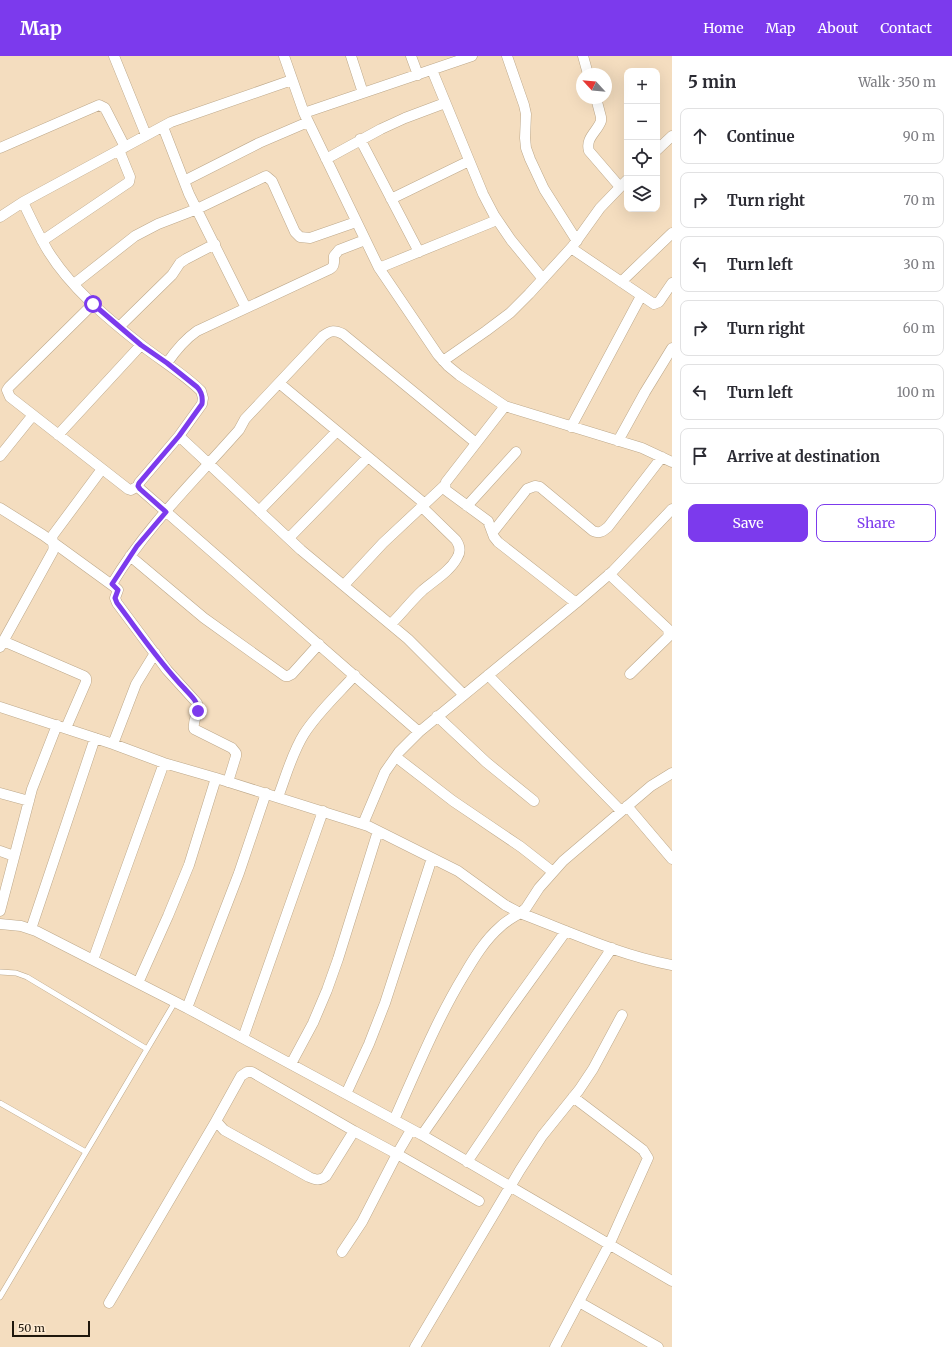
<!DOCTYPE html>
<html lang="en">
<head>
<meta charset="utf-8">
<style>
	body { margin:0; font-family:Merriweather,serif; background:#f2f2f3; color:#2b2b33 }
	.controls { position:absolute; right:12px; top:12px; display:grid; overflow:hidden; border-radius:8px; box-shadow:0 4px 16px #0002 }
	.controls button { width:36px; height:36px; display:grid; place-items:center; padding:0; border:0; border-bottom:1px solid #e1e1e2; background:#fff; color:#2b2b33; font:20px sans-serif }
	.compass { position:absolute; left:576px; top:12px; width:36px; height:36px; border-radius:50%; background:#fff; box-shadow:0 4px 16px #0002; rotate:296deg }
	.scale { position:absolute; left:12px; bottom:10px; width:78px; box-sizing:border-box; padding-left:4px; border:2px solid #1f170c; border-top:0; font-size:11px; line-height:14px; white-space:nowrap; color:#1f170c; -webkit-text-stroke:3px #feebd3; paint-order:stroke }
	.stop { position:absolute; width:12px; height:12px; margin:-9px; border:3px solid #7c3aed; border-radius:50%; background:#fff }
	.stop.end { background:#7c3aed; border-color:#fff; box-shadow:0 1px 4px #0008 }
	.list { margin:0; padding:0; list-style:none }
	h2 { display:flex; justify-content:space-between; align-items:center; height:52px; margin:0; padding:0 16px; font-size:17px }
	h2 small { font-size:13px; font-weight:400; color:#7c7c81 }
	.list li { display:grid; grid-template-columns:26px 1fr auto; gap:12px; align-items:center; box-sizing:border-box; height:56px; margin:0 8px 8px; padding:0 8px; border:1px solid #e1e1e2; border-radius:8px }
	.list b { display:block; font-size:15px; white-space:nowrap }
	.list em { font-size:13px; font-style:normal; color:#7c7c81 }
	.actions { display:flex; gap:8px; padding:12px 16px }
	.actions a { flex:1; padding:9px 0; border:1px solid #7c3aed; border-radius:8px; text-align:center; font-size:14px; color:#7c3aed }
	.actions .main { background:#7c3aed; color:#fff }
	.icon { flex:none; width:22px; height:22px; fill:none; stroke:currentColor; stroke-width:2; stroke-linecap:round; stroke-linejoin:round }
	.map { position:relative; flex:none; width:672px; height:1291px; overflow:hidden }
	header { display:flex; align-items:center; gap:24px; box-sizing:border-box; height:56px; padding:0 20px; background:#7c3aed; color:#fff }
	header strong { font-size:19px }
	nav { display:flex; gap:22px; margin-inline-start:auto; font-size:14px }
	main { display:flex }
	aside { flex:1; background:#fff }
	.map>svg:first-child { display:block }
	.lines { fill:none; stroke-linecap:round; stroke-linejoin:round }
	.service-casing { stroke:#bda88a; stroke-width:6 }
	.minor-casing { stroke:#bda88a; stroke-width:11 }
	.service { stroke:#fff; stroke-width:5 }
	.minor { stroke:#fff; stroke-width:10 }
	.route { stroke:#7c3aed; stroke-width:5 }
</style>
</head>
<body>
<header>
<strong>Map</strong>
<nav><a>Home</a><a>Map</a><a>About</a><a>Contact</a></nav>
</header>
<main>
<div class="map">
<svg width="672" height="1291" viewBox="0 0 672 1291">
	<rect width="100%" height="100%" fill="#f4ddbf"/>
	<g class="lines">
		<g class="service-casing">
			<path id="service" d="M0 916 16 917 27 921 147 993
				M0 1047 86 1096
				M0 1241 175 946"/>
		</g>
		<g class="minor-casing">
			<path id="minor" d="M114 0 146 79
				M284 0 304 57 379 212 438 299 448 310 459 319 505 350 642 392 672 406
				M351 0 363 37
				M411 0 418 19
				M507 0 524 49 526 58 525 82 526 92 530 103 544 133 577 185
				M583 0 588 18
				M432 14 483 138 494 159 511 184 543 223
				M292 24 171 66 23 146C31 163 39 180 48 195 71 232 107 262 140 288 160 304 183 317 201 335L203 342 202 348 179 380 139 427 138 430 140 433 419 676
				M596 42 601 61V65C597 76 585 82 589 95L620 131
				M304 57 472 0
				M163 71 189 138 246 252
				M360 83 419 196
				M0 92 99 49 105 52 125 91
				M657 94 672 80
				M326 103 381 73 405 62 445 47
				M184 125 259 87 308 66
				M391 143 469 105
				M0 161 23 146
				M42 185 129 126 130 121 119 94
				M571 192 654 248 659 246 672 227
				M379 212 497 164
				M621 226 672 177
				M74 228 135 180 158 168 197 153 266 120 272 125 295 176 300 181 310 182 356 166
				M93 248 9 331 7 334 10 341 128 433 131 434 138 430
				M119 271 172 219 180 207 186 203 215 188
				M443 305 486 275 510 257 529 238 572 191 600 152 627 124
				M167 307C176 294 184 284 197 275L330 213C335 210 334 206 334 200L339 194 365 184
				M279 327 425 448
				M505 350 446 426 445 432 447 435 488 465 494 481 498 486 576 547
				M571 371 641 240
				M58 379 141 289
				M179 380 301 494 408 583 464 639
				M618 385 645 336 672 292
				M0 400 33 359
				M467 450 516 396
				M0 452 43 479 116 532 118 534 115 542 117 547 167 614 197 647C200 656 192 664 194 673L232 692 236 697V700L228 726
				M259 455 337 375
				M493 476 527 433 535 430 540 431 593 475C600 478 603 475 608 471L662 401
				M289 482 368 401
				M130 500 204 562 285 620H288L292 618 319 588
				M609 518 669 574 668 581 630 618
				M112 528C146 471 195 424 239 374L245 363 323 280C331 274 335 274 343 278L476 387
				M344 529 383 487 445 429
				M391 568C402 557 412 544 423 534 435 524 450 515 457 502 461 496 460 490 456 484L422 451
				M3 585 84 620 86 622V626L66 672
				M0 591 53 495C55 489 51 485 53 479L102 413
				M488 619 621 755
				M0 651 113 688 164 707 216 722 368 770 458 815 505 849 520 857 526 852 539 832 563 805 651 730 672 717
				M437 660 486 706 534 745
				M113 688 136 628 155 597
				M396 701 453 745 521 791 553 816
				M0 737 29 745
				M266 737 239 817 187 952 422 1079 672 1225
				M278 741C286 720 292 697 304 678 318 656 338 638 355 619
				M627 750 672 803
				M363 768 385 716 399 696 419 676 576 547 613 515 672 453
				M0 795 14 800
				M0 855 32 733 57 669
				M0 868 21 870 36 875 187 952
				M31 873 95 682
				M93 904 164 707
				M138 927 168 860 189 809 216 722
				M243 982 323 755
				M291 1008 313 967 327 934 338 903 378 775
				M346 1038 369 988 385 947 432 802
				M394 1064C416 1015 436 965 464 919 474 902 485 884 500 871 506 865 514 861 520 857 570 876 619 899 672 909
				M354 1075 252 1016H247L241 1020 216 1065 224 1074 309 1121C316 1124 320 1125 326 1120L354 1075 397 1098 411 1074
				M422 1079 507 957 566 875
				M467 1106 612 892
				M342 1196 362 1166 397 1098 479 1145
				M579 1246 658 1291
				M109 1247 216 1065
				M415 1291 520 1114 542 1080 579 1034 593 1013 622 959
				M555 1291 609 1189 648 1102 643 1094 573 1041"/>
		</g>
		<use href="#service" class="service"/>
		<use href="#minor" class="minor"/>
	</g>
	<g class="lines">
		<path class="route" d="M93 248 141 289 167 307 197 331C202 336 203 341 202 348L179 380 139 427 138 430 140 433 166 456 137 490 112 528 118 534 115 542 117 547C139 576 159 606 184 632 190 639 199 646 198 655"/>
	</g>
</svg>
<div class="controls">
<button>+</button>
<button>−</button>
<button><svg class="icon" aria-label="locate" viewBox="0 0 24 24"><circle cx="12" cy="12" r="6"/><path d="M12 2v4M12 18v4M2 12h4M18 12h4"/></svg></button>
<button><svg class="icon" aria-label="layers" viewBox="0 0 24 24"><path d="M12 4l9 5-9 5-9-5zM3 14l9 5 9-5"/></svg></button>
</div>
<svg class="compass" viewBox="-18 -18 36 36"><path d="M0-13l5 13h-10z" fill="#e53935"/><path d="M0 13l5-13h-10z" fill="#7c7c81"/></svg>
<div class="scale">50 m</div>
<div class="stop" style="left:93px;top:248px"></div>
<div class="stop end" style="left:198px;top:655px"></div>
</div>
<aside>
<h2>5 min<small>Walk · 350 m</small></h2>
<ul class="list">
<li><svg class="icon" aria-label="ahead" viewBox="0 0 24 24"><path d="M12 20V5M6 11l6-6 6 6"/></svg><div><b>Continue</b></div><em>90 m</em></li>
<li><svg class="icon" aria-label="right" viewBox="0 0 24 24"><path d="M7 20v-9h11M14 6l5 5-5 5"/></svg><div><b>Turn right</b></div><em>70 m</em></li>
<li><svg class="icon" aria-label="left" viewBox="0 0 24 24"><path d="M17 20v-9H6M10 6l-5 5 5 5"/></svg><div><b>Turn left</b></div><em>30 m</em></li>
<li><svg class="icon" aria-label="right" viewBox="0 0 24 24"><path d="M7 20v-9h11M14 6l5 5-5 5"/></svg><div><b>Turn right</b></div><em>60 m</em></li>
<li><svg class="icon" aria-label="left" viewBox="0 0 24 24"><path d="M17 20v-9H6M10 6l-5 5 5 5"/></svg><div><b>Turn left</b></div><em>100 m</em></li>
<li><svg class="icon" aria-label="arrive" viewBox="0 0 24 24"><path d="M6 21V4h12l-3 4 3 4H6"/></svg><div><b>Arrive at destination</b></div></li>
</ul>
<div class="actions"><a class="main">Save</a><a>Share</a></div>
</aside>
</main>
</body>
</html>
